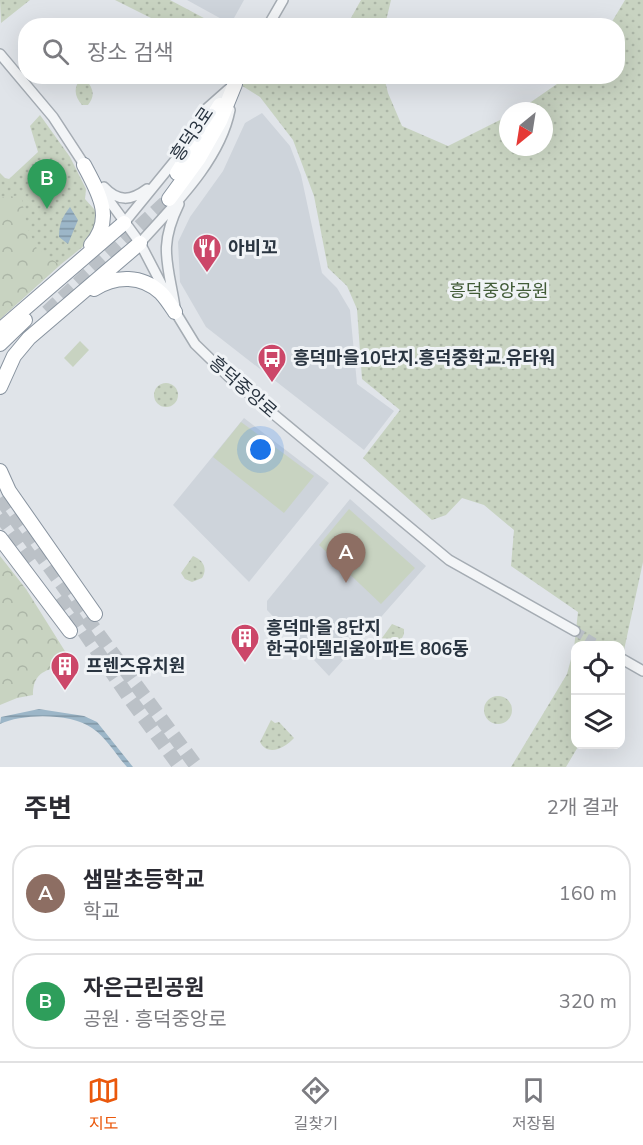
<!DOCTYPE html>
<html lang="ko">
<head>
<meta charset="utf-8">
<style>
	body { margin:0; font-family:"Nunito Sans","Noto Sans KR",sans-serif; background:#f7f7f7; color:#2b2b33 }
	.controls { position:absolute; right:18px; bottom:18px; display:grid; overflow:hidden; border-radius:12px; box-shadow:0 6px 24px #0002 }
	.controls button { width:54px; height:54px; display:grid; place-items:center; padding:0; border:0; border-bottom:2px solid #e1e1e2; background:#fff; color:#2b2b33; font:30px sans-serif }
	.compass { position:absolute; left:499px; top:102px; width:54px; height:54px; border-radius:50%; background:#fff; box-shadow:0 6px 24px #0002; rotate:210deg }
	.you { position:absolute; left:261px; top:450px; width:21px; height:21px; margin:-15px; border:4px solid #fff; border-radius:50%; background:#1a73e8; box-shadow:0 0 0 9px #1a73e833 }
	.badge { display:grid; place-items:center; width:39px; height:39px; border-radius:50%; background:#ea580c; color:#fff; font-size:20px; font-weight:700 }
	.pin { position:absolute; translate:-50% -50px; filter:drop-shadow(0 2px 3px #0008) }
	.pin::after { content:''; position:absolute; top:32px; width:21px; height:18px; background:inherit; clip-path:polygon(0 0,100% 0,50% 100%) }
	.list { margin:0; padding:0; list-style:none }
	h2 { display:flex; justify-content:space-between; align-items:center; height:78px; margin:0; padding:0 24px; font-size:26px }
	h2 small { font-size:20px; font-weight:400; color:#7c7c81 }
	.list li { display:grid; grid-template-columns:39px 1fr auto; gap:18px; align-items:center; box-sizing:border-box; height:96px; margin:0 12px 12px; padding:0 12px; border:2px solid #e1e1e2; border-radius:24px }
	.list b { display:block; font-size:22px; white-space:nowrap }
	.list p { margin:0; font-size:20px; white-space:nowrap; color:#7c7c81 }
	.list em { font-size:20px; font-style:normal; color:#7c7c81 }
	.icon { flex:none; width:33px; height:33px; fill:none; stroke:currentColor; stroke-width:2; stroke-linecap:round; stroke-linejoin:round }
	.map { position:relative; flex:none; width:643px; height:767px; overflow:hidden }
	.search { position:absolute; background:#fff; box-shadow:0 6px 24px #0002; left:18px; right:18px; top:18px; height:66px; display:flex; align-items:center; gap:15px; box-sizing:border-box; padding:0 21px; border-radius:24px; color:#7c7c81; font-size:22px }
	.sheet { height:294px; background:#fff }
	nav { display:flex; justify-content:space-around; align-items:center; box-sizing:border-box; height:84px; border-top:2px solid #e1e1e2; background:#fff; font-size:16px; color:#7c7c81 }
	nav a { display:grid; justify-items:center; gap:3px }
	nav .on { color:#ea580c }
	.map>svg:first-child { display:block }
	.built { fill:#ced4db }
	.green { fill:url(#green-dots) }
	.forest { fill:url(#forest-crowns) }
	.pitch { fill:#c8d3c1 }
	.water { fill:url(#water-rules) }
	.lines { fill:none; stroke-linecap:round; stroke-linejoin:round }
	.minor-tunnel { stroke:#bbc1c7; stroke-width:9; stroke-dasharray:9 4.5; stroke-linecap:butt }
	.highway-tunnel { stroke:#bbc1c7; stroke-width:14; stroke-dasharray:14 7; stroke-linecap:butt }
	.minor-casing { stroke:#a5acb3; stroke-width:12 }
	.highway-casing { stroke:#88939f; stroke-width:16 }
	.minor { stroke:#f3f5f7; stroke-width:9 }
	.highway { stroke:#fff; stroke-width:14 }
	.labels { text-anchor:middle; stroke-width:6; stroke-linejoin:round; paint-order:stroke }
	.street-label { font-size:18px; fill:#293440; stroke:#f0f3f6 }
	.poi-label { font-size:18px; font-weight:bold; fill:#293440; stroke:#f0f3f6; text-anchor:start }
	.park-label { font-size:18px; fill:#415b37; stroke:#f0f3f6 }
</style>
</head>
<body>
<div class="map">
<svg width="643" height="767" viewBox="0 0 643 767">
	<defs>
		<pattern id="green-dots" width="8" height="8" patternUnits="userSpaceOnUse" patternTransform="scale(1.5)"><rect width="8" height="8" fill="#c8d3c1"/><path d="M2 2h.1M6 6h.1" fill="none" stroke="#acb6a7" stroke-width="1.8" stroke-linecap="round"/></pattern>
		<pattern id="forest-crowns" width="20" height="18" patternUnits="userSpaceOnUse" patternTransform="scale(1.5)"><rect width="20" height="18" fill="#c8d3c1"/><path d="M2 6a3 3 0 1 1 6 0M12 15a3 3 0 1 1 6 0" fill="none" stroke="#acb6a7"/></pattern>
		<pattern id="water-rules" width="6" height="5" patternUnits="userSpaceOnUse" patternTransform="scale(1.5)"><rect width="6" height="5" fill="#9cb6c8"/><path d="M0 2.5h6" fill="none" stroke="#7f95a4"/></pattern>
	</defs>
	<rect width="100%" height="100%" fill="#e0e4e9"/>
	<path class="built" d="M187 0H244L234 18 227 22Z
		M262 113 290 146 301 175 322 273 337 288 350 310 357 384 394 411 364 450 206 327 180 282 178 242 190 217 223 171 245 123Z
		M244 418 329 483 249 582 173 505Z
		M350 499 426 566 329 676 267 610V601Z"/>
	<path class="green" d="M0 0H30L1 23Z
		M115 0H170L217 25H165Z
		M361 0H391L385 25H347Z
		M625 0H643V562L621 664 620 646H576V744L579 745 566 767H511L567 674 574 648 578 612 511 566 514 530 484 505 462 498 446 515 432 520 363 458 400 410 362 379 357 309 347 286 328 268 314 196 293 140 260 97 228 77H384L388 93 402 126 448 146 508 116V147H544V111H518L567 77 618 76V26L610 25Z
		M80 80H86C94 89 95 96 88 105H82C75 97 73 88 80 80Z
		M40 115 70 157 86 189 85 199 102 218 95 237 60 265 0 319V173L5 178 9 179 38 152 30 126Z
		M154 395a12 12 0 1 1 24 0a12 12 0 1 1-24 0Z
		M193 556C203 560 208 568 202 578L192 582 185 579 181 573Z
		M392 624 404 629V634L399 644 390 648 382 638Z
		M484 710a14 14 0 1 1 28 0a14 14 0 1 1-28 0Z
		M271 720 275 723 279 722 294 738C285 748 268 757 260 742Z"/>
	<path class="forest" d="M21 195 27 227 37 249 60 265 0 319V198Z
		M0 556 26 589 73 664 66 667 63 672 54 668C39 672 33 679 33 695L17 698 0 705Z"/>
	<path class="pitch" d="M80 341 89 350 73 367 64 358Z
		M241 422 314 476 284 513 213 457Z
		M349 509 415 568 381 604 319 545Z"/>
	<path class="water" d="M70 207 78 220 68 244 59 237C59 225 62 217 70 207Z
		M39 709 84 716 97 722 133 767H127C116 755 106 737 92 728 71 713 23 713 0 724L1 717Z"/>
	<g class="lines">
		<path class="minor-tunnel" d="M575 631 600 646"/>
		<path class="highway-tunnel" d="M47 312 169 199
			M0 498 68 593 197 767
			M0 515 35 563
			M60 597 130 699 180 767"/>
		<g class="minor-casing">
			<path id="minor" d="M268 26 283 0
				M0 54 53 117 87 169
				M104 187C118 202 131 201 147 189
				M100 188 140 243 166 293
				M124 223 177 158 205 110 231 87
				M140 243C173 206 220 161 230 110
				M175 307C168 263 158 247 179 204
				M173 308 195 344 229 377 449 560 575 631
				M622 659 643 671"/>
		</g>
		<g class="highway-casing">
			<path id="highway" d="M84 165C98 192 115 218 91 245
				M177 173 220 105
				M169 199 199 158 220 121 235 84
				M94 289C116 275 142 275 161 293 166 298 171 306 175 312
				M0 330 124 223
				M0 344 25 320
				M0 387 14 356 29 338 140 243
				M0 471 9 491 95 614
				M0 538 70 631"/>
		</g>
		<use href="#minor" class="minor"/>
		<use href="#highway" class="highway"/>
	</g>
	<defs>
		<g id="restaurant-pin" transform="scale(1.5)"><path d="M0 17L-7.5 6A9.5 9.5 0 1 1 7.5 6Z" fill="#cc4769" stroke="#f0f3f6"/><path d="M-5-6h1v4h1v-4h1v4h1v-4h1v5L-1.5 .5V6h-2V.5L-5-1ZM5-6V6H3V1.5H1.5Q1.5-4 5-6Z" fill="#fff"/></g>
		<g id="bus-pin" transform="scale(1.5)"><path d="M0 17L-7.5 6A9.5 9.5 0 1 1 7.5 6Z" fill="#cc4769" stroke="#f0f3f6"/><path d="M-5-6H5V4H4V6H2V4H-2V6H-4V4H-5ZM-3.5-4V0h7V-4ZM-3.5 1.2v1.5H-2V1.2ZM2 1.2v1.5H3.5V1.2Z" fill="#fff"/></g>
		<g id="building-pin" transform="scale(1.5)"><path d="M0 17L-7.5 6A9.5 9.5 0 1 1 7.5 6Z" fill="#cc4769" stroke="#f0f3f6"/><path d="M-4-6H4V6H1V3H-1V6H-4ZM-2.5-4.3h1.7v1.8h-1.7ZM.8-4.3h1.7v1.8H.8ZM-2.5-1h1.7V.8h-1.7ZM.8-1h1.7V.8H.8Z" fill="#fff"/></g>
	</defs>
	<g fill-rule="evenodd">
		<use href="#restaurant-pin" x="207" y="248"/>
		<use href="#bus-pin" x="272" y="358"/>
		<use href="#building-pin" x="245" y="638"/>
		<use href="#building-pin" x="65" y="666"/>
	</g>
	<g class="labels">
		<g class="street-label">
			<text transform="translate(192 134) rotate(-56)" y="6">흥덕3로</text>
			<text transform="translate(243 387) rotate(41)" y="6">흥덕중앙로</text>
		</g>
		<g class="poi-label">
			<text x="228" y="254">아비꼬</text>
			<text x="293" y="364">흥덕마을10단지.흥덕중학교.유타워</text>
			<text x="266" y="634">흥덕마을 8단지<tspan x="266" dy="21">한국아델리움아파트 806동</tspan></text>
			<text x="86" y="672">프렌즈유치원</text>
		</g>
		<g class="park-label">
			<text x="499" y="297">흥덕중앙공원</text>
		</g>
	</g>
</svg>
<div class="controls">
<button><svg class="icon" aria-label="locate" viewBox="0 0 24 24"><circle cx="12" cy="12" r="6"/><path d="M12 2v4M12 18v4M2 12h4M18 12h4"/></svg></button>
<button><svg class="icon" aria-label="layers" viewBox="0 0 24 24"><path d="M12 4l9 5-9 5-9-5zM3 14l9 5 9-5"/></svg></button>
</div>
<svg class="compass" viewBox="-18 -18 36 36"><path d="M0-13l5 13h-10z" fill="#e53935"/><path d="M0 13l5-13h-10z" fill="#7c7c81"/></svg>
<div class="you"></div>
<div class="pin badge" style="left:346px;top:583px;background:#8d6e63">A</div>
<div class="pin badge" style="left:47px;top:209px;background:#2e9e5b">B</div>
<div class="search"><svg class="icon" aria-label="search" viewBox="0 0 24 24"><circle cx="10" cy="10" r="6"/><path d="M15 15l6 6"/></svg>장소 검색</div>
</div>
<section class="sheet">
<h2>주변<small>2개 결과</small></h2>
<ul class="list">
<li><span class="badge" style="background:#8d6e63">A</span><div><b>샘말초등학교</b><p>학교</p></div><em>160 m</em></li>
<li><span class="badge" style="background:#2e9e5b">B</span><div><b>자은근린공원</b><p>공원 · 흥덕중앙로</p></div><em>320 m</em></li>
</ul>
</section>
<nav>
<a class="on"><svg class="icon" aria-label="map" viewBox="0 0 24 24"><path d="M3 6l6-2 6 2 6-2v14l-6 2-6-2-6 2zM9 4v14M15 6v14"/></svg>지도</a>
<a><svg class="icon" aria-label="directions" viewBox="0 0 24 24"><path d="M12 3l9 9-9 9-9-9zM9 14v-3h6M13 9l2 2-2 2"/></svg>길찾기</a>
<a><svg class="icon" aria-label="saved" viewBox="0 0 24 24"><path d="M7 4h10v16l-5-4-5 4z"/></svg>저장됨</a>
</nav>
</body>
</html>
